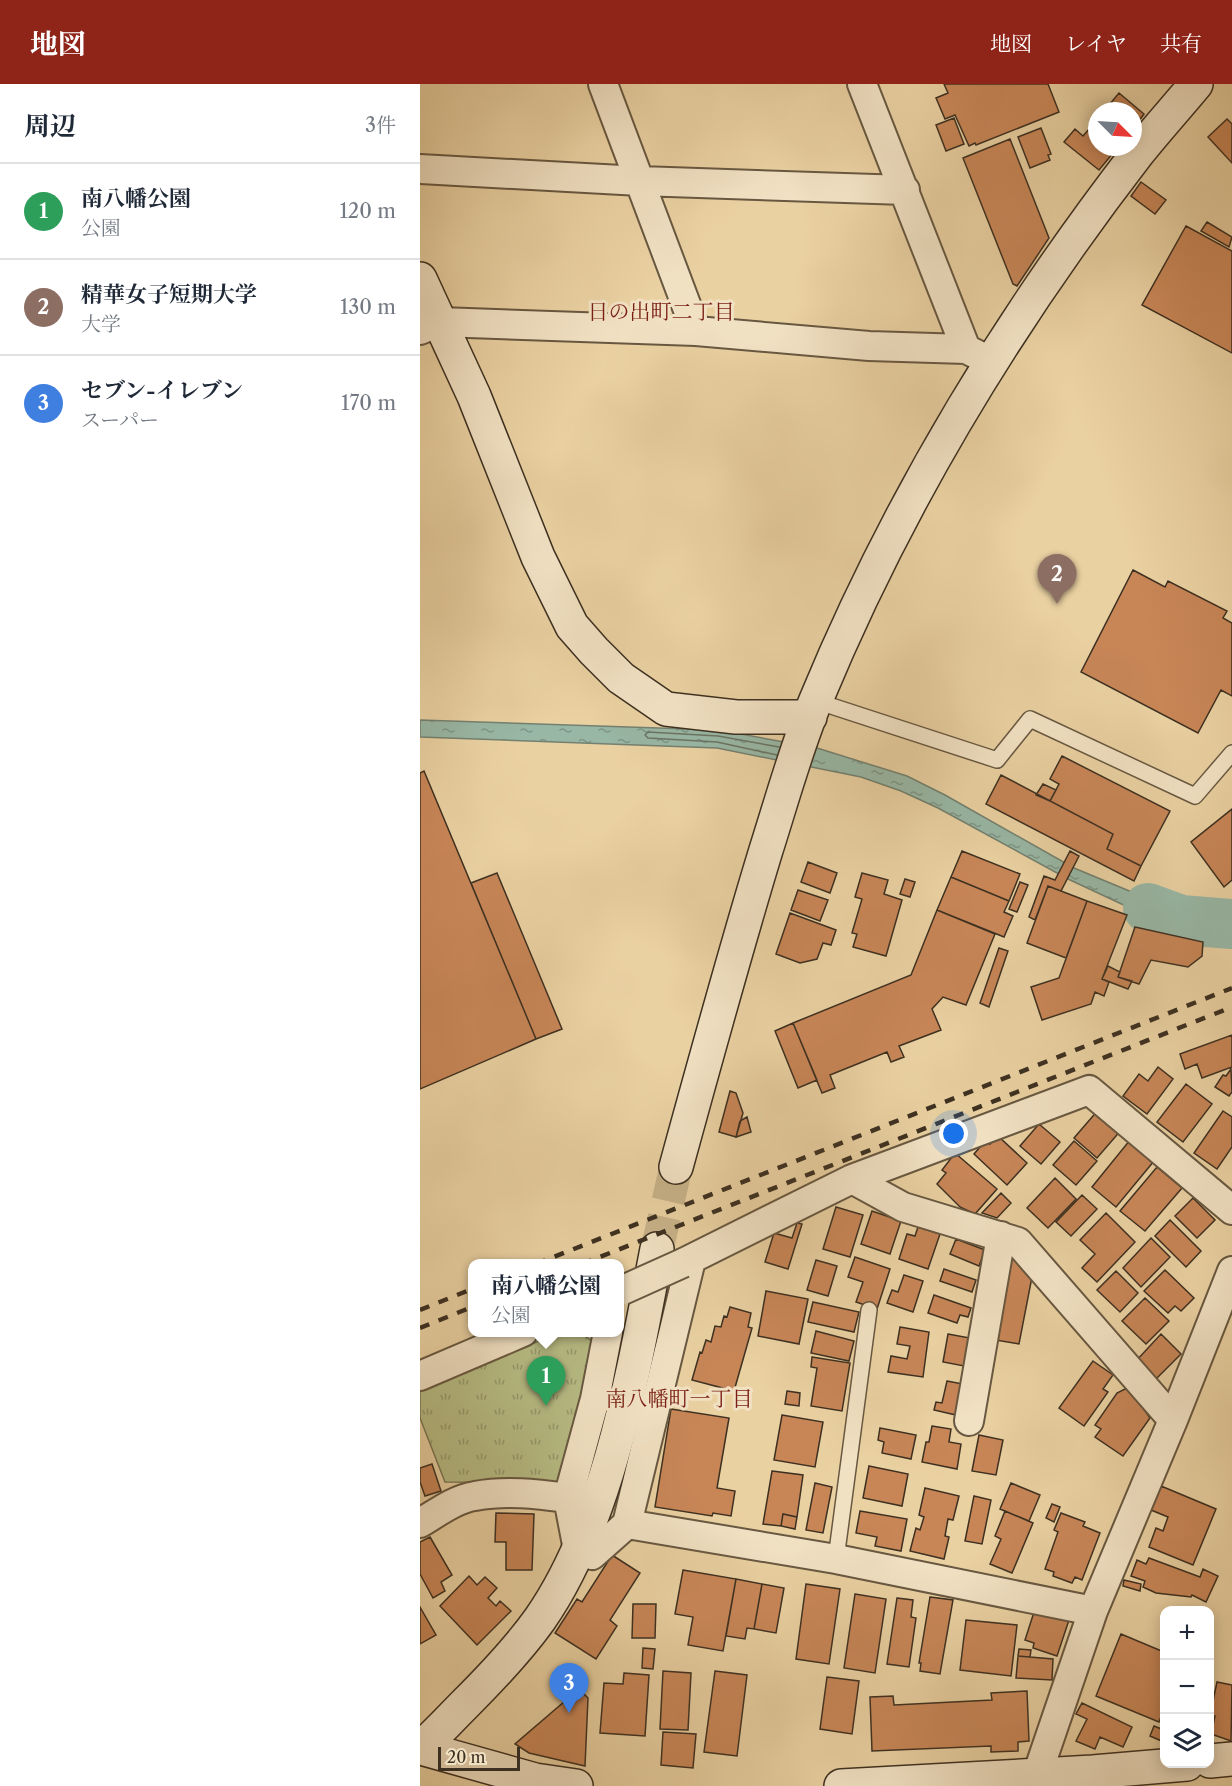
<!DOCTYPE html>
<html lang="ja">
<head>
<meta charset="utf-8">
<style>
	body { margin:0; font-family:"Libre Caslon Text","Noto Serif JP",serif; background:#f2f2f3; color:#1f2937 }
	.controls { position:absolute; right:18px; bottom:18px; display:grid; overflow:hidden; border-radius:12px; box-shadow:0 3px 15px #0003 }
	.controls button { width:54px; height:54px; display:grid; place-items:center; padding:0; border:0; border-bottom:2px solid #e0e1e3; background:#fff; color:#1f2937; font:30px sans-serif }
	.compass { position:absolute; left:668px; top:18px; width:54px; height:54px; border-radius:50%; background:#fff; box-shadow:0 3px 15px #0003; rotate:114deg }
	.scale { position:absolute; left:18px; bottom:15px; width:82px; box-sizing:border-box; padding-left:6px; border:3px solid #3d3021; border-top:0; font-size:16px; line-height:21px; white-space:nowrap; color:#3d3021; -webkit-text-stroke:4px #f1e1c3; paint-order:stroke }
	.you { position:absolute; left:534px; top:1050px; width:21px; height:21px; margin:-15px; border:4px solid #fff; border-radius:50%; background:#1a73e8; box-shadow:0 0 0 9px #1a73e833 }
	.badge { display:grid; place-items:center; width:39px; height:39px; border-radius:50%; background:#8f2418; color:#fff; font-size:20px; font-weight:700 }
	.pin { position:absolute; translate:-50% -50px; filter:drop-shadow(0 2px 3px #0008) }
	.pin::after { content:''; position:absolute; top:32px; width:21px; height:18px; background:inherit; clip-path:polygon(0 0,100% 0,50% 100%) }
	.popup { position:absolute; left:48px; top:1175px; width:156px; height:78px; box-sizing:border-box; display:grid; place-content:center; border-radius:12px; background:#fff; filter:drop-shadow(0 2px 4px #0005); font-size:20px; white-space:nowrap; color:#747a83 }
	.popup b { font-size:22px; color:#1f2937 }
	.popup::after { content:''; position:absolute; left:50%; top:100%; margin-left:-12px; border:12px solid transparent; border-top-color:#fff }
	.list { margin:0; padding:0; list-style:none }
	h2 { display:flex; justify-content:space-between; align-items:center; height:78px; margin:0; padding:0 24px; font-size:26px }
	h2 small { font-size:20px; font-weight:400; color:#747a83 }
	.list li { display:grid; grid-template-columns:39px 1fr auto; gap:18px; align-items:center; box-sizing:border-box; height:96px; padding:0 24px; border-top:2px solid #e0e1e3 }
	.list b { display:block; font-size:22px; white-space:nowrap }
	.list p { margin:0; font-size:20px; white-space:nowrap; color:#747a83 }
	.list em { font-size:20px; font-style:normal; color:#747a83 }
	.icon { flex:none; width:33px; height:33px; fill:none; stroke:currentColor; stroke-width:2; stroke-linecap:round; stroke-linejoin:round }
	.map { position:relative; flex:none; width:812px; height:1702px; overflow:hidden }
	header { display:flex; align-items:center; gap:36px; box-sizing:border-box; height:84px; padding:0 30px; background:#8f2418; color:#fff }
	header strong { font-size:28px }
	nav { display:flex; gap:33px; margin-inline-start:auto; font-size:21px }
	main { display:flex }
	aside { flex:1; background:#fff }
	.map>svg:first-child { display:block }
	.park { fill:url(#park-tufts); stroke:#7a7652; stroke-width:1.5 }
	.water { fill:url(#water-ripples); stroke:#748170; stroke-width:1.5 }
	.lines { fill:none; stroke-linecap:round; stroke-linejoin:round }
	.shore { stroke:#6a7463; stroke-width:1.5 }
	.river { stroke:#98b7a5; stroke-width:50 }
	.building { fill:#c88657; stroke:#3d3021; stroke-width:1.5 }
	.secondary-tunnel { stroke:#c7b188; stroke-width:33; stroke-dasharray:33 16; stroke-linecap:butt }
	.lane-casing { stroke:#685841; stroke-width:18 }
	.street-casing { stroke:#685841; stroke-width:32 }
	.secondary-casing { stroke:#3d3021; stroke-width:36 }
	.lane { stroke:#f1e1c3; stroke-width:15 }
	.street { stroke:#f1e1c3; stroke-width:28 }
	.secondary { stroke:#f1e1c3; stroke-width:33 }
	.rail { stroke:#3d3021; stroke-width:4.5; stroke-dasharray:10 10; stroke-linecap:butt }
	.street-bridge-casing { stroke:#685841; stroke-width:32; stroke-linecap:butt }
	.street-bridge { stroke:#f1e1c3; stroke-width:28 }
	.labels { text-anchor:middle; stroke-width:6; stroke-linejoin:round; paint-order:stroke }
	.neighbourhood-label { font-size:21px; fill:#7a1f14; stroke:#f1e1c3 }
</style>
</head>
<body>
<header>
<strong>地図</strong>
<nav><a>地図</a><a>レイヤ</a><a>共有</a></nav>
</header>
<main>
<aside>
<h2>周辺<small>3件</small></h2>
<ul class="list">
<li><span class="badge" style="background:#2e9e5b">1</span><div><b>南八幡公園</b><p>公園</p></div><em>120 m</em></li>
<li><span class="badge" style="background:#8d6e63">2</span><div><b>精華女子短期大学</b><p>大学</p></div><em>130 m</em></li>
<li><span class="badge" style="background:#3f7fe0">3</span><div><b>セブン-イレブン</b><p>スーパー</p></div><em>170 m</em></li>
</ul>
</aside>
<div class="map">
<svg width="812" height="1702" viewBox="0 0 812 1702">
	<defs>
		<pattern id="park-tufts" width="24" height="20" patternUnits="userSpaceOnUse" patternTransform="scale(1.5)"><rect width="24" height="20" fill="#b7bc84"/><path d="M3 7l-1-3M5 7V3M7 7l1-3M15 17l-1-3M17 17v-4M19 17l1-3" fill="none" stroke="#96996c"/></pattern>
		<pattern id="water-ripples" width="26" height="14" patternUnits="userSpaceOnUse" patternTransform="scale(1.5)"><rect width="26" height="14" fill="#98b7a5"/><path d="M2 4q2-2 4 0t4 0M15 11q2-2 4 0t4 0" fill="none" stroke="#7d9586"/></pattern>
	</defs>
	<rect width="100%" height="100%" fill="#ead1a2"/>
	<filter id="stains"><feTurbulence type="fractalNoise" baseFrequency=".00333" numOctaves="4"/><feColorMatrix values="0 0 0 0 .2 0 0 0 0 .09 0 0 0 0 .02 0 0 0 .5 -.17"/></filter>
	<radialGradient id="worn" r=".72"><stop offset=".6" stop-color="#630" stop-opacity="0"/><stop offset="1" stop-color="#630" stop-opacity=".3"/></radialGradient>
	<path class="park" d="M138 1249H161L176 1260 139 1399 25 1398 0 1334V1307Z"/>
	<path class="water" d="M0 636 299 646 397 664 487 692 525 711 654 784 731 816 725 831 648 795 518 724 481 707 441 693 297 664 0 653Z"/>
	<g class="lines">
		<path class="shore" d="M357 671 297 658 228 654 225 651 228 648 298 652 359 663"/>
		<path class="river" d="M728 824 761 836 812 840"/>
	</g>
	<path class="building" d="M524 0H628L639 28 556 61 555 59 549 62 535 31 525 35 516 14 528 9Z
		M699 9 724 30 713 45V27H684Z
		M534 34 544 60 526 67 516 41Z
		M807 35 812 40V79L788 53Z
		M677 36V63H698L679 86 644 58 655 45 663 52Z
		M621 44 631 70 628 71 630 76 610 84 598 53Z
		M590 55 629 154 597 202 593 200 543 74Z
		M721 98 746 116 735 130 711 112Z
		M787 138 812 153 809 163 781 147Z
		M766 142 812 167V269L722 221Z
		M713 486 745 503 748 497 807 527 803 534 812 539V612L801 606 778 649 661 588Z
		M642 672 750 727 721 782 687 765 693 750 630 717 639 700 630 695Z
		M4 687 116 955 0 1005V689Z
		M581 691 693 750 687 765 721 782 714 797 566 720Z
		M623 700 636 706 630 717 616 711Z
		M812 725V796L804 803 771 758Z
		M542 767 600 790 589 817 531 793Z
		M650 767 659 772 641 807 628 802 615 836 609 833 624 792 635 796Z
		M388 778 417 789 410 809 381 798Z
		M77 789 142 945 116 955 51 799Z
		M442 789 468 796 464 810 482 816 466 872 433 863 437 850 432 849 442 815 435 813Z
		M531 793 589 817 584 828 593 832 584 853 517 826Z
		M485 795 495 798 490 813 480 810Z
		M600 798 608 801 597 828 589 825Z
		M628 802 667 817 646 874 607 859Z
		M378 806 408 816 400 837 371 826Z
		M667 817 707 831 682 895 689 898 684 912 675 908 671 920 622 936 611 903 639 894Z
		M517 826 575 850 546 921 523 913 512 925 521 946 479 962 484 973 471 978 467 968 410 991 415 1004 402 1009 373 939 491 891Z
		M370 829 416 846 411 861 403 859 397 875 380 879 356 870Z
		M715 843 783 858 782 872 768 883 731 876 719 900 698 893Z
		M579 864 588 867 569 923 560 919Z
		M688 882 700 888 698 893 712 897 708 905 682 895Z
		M373 939 397 996 378 1004 355 947Z
		M812 951V983L782 994 777 980 765 985 760 970Z
		M738 983 753 995 727 1030 703 1012 719 990 728 997Z
		M811 985 812 1008 809 1012 795 1003 803 991 806 992Z
		M766 1000 792 1020 763 1058 737 1038Z
		M310 1007 316 1009 323 1029 316 1053 299 1048Z
		M679 1025 702 1045 677 1074 654 1054Z
		M803 1027 812 1033V1063L797 1085 774 1069Z
		M327 1033 331 1048 316 1053 320 1037Z
		M619 1040 640 1058 621 1080 600 1062Z
		M577 1051 607 1079 587 1101 554 1070 566 1056 570 1060Z
		M710 1056 734 1077 696 1123 672 1103Z
		M654 1057 677 1077 656 1101 633 1081Z
		M535 1069 577 1105 555 1130 540 1123 517 1100 526 1089 522 1086Z
		M737 1083 762 1104 725 1147 700 1127Z
		M635 1094 656 1115 628 1144 607 1124Z
		M581 1109 591 1119 577 1134 562 1129Z
		M662 1111 677 1125 651 1152 636 1138Z
		M773 1114 795 1136 777 1154 755 1132Z
		M416 1123 443 1131 430 1173 403 1165Z
		M452 1127 481 1137 470 1170 441 1160Z
		M686 1129 715 1158 677 1198 662 1184 675 1170 660 1156Z
		M750 1136 781 1167 766 1183 735 1152Z
		M377 1139 382 1140 368 1185 345 1178 354 1149 372 1154Z
		M498 1143 520 1150 508 1185 479 1175 487 1150 495 1152Z
		M731 1154 750 1173 721 1203 703 1184Z
		M536 1155 565 1166 559 1182 530 1170Z
		M591 1171 612 1193 599 1260 575 1256Z
		M435 1173 470 1185 457 1225 436 1218 443 1198 428 1193Z
		M396 1176 417 1182 408 1212 387 1206Z
		M524 1185 556 1196 552 1208 520 1197Z
		M745 1186 774 1214 761 1227 755 1222 748 1229 724 1207Z
		M696 1187 718 1209 700 1228 677 1206Z
		M484 1191 503 1197 493 1228 467 1219 472 1206 478 1208Z
		M346 1207 388 1215 379 1260 338 1252Z
		M514 1211 551 1224 548 1233 540 1231 537 1239 508 1229Z
		M725 1214 749 1237 726 1260 702 1237Z
		M393 1218 439 1228 434 1248 388 1238Z
		M310 1223 331 1229 328 1243 332 1244 314 1307 272 1296 280 1268 282 1269 286 1256 291 1258 295 1242 301 1243 304 1232 307 1233Z
		M480 1243 509 1248 503 1293 468 1288 471 1272 487 1275 490 1262 477 1260Z
		M396 1247 434 1257 429 1277 391 1269Z
		M528 1250 550 1254 544 1282 523 1278Z
		M741 1250 761 1270 735 1296 716 1277Z
		M392 1273 430 1279 422 1327 391 1322 397 1284 391 1283Z
		M673 1277 693 1291 683 1305 688 1308 664 1342 639 1324Z
		M527 1297 543 1300 536 1331 514 1326 516 1318 522 1319Z
		M709 1303 730 1334 703 1372 675 1353 681 1345 675 1341 697 1309Z
		M367 1307 380 1309 379 1322 365 1320Z
		M251 1325 309 1334 297 1404 315 1407 311 1432 293 1429 292 1432 235 1423Z
		M362 1331 403 1338 395 1383 354 1376Z
		M512 1342 531 1345 529 1358 541 1360 537 1385 502 1378 506 1358H509Z
		M460 1344 496 1351 491 1375 462 1369 464 1358 458 1356Z
		M559 1351 583 1356 576 1391 552 1387Z
		M12 1380 21 1407 5 1412 0 1398V1384Z
		M449 1382 488 1390 482 1422 443 1414Z
		M352 1387 383 1391 377 1433 363 1430 361 1442 343 1440Z
		M395 1399 412 1403 403 1449 386 1446Z
		M591 1399 620 1411 609 1437 580 1425Z
		M741 1402 796 1425 773 1481 729 1463 736 1444 743 1447 748 1433 731 1426Z
		M505 1404 539 1412 533 1436 528 1435 525 1452 529 1453 524 1475 490 1467 496 1444 500 1446 504 1433 499 1431Z
		M554 1412 571 1416 562 1460 545 1457Z
		M632 1420 640 1423 634 1438 626 1434Z
		M440 1427 487 1435 481 1467 455 1462 457 1453 436 1449Z
		M585 1427 613 1439 592 1489 570 1480 581 1455 575 1452Z
		M76 1429 114 1430 112 1486H86V1458H75Z
		M641 1429 665 1438 663 1442 680 1449 662 1496 655 1493 652 1499 633 1492 634 1488 625 1485 638 1448 634 1446Z
		M363 1430 377 1433 375 1445 361 1442Z
		M10 1453 32 1491 21 1498 25 1507 13 1514 0 1490V1458Z
		M192 1471 220 1489 190 1536 197 1542 176 1575 135 1549 157 1515 162 1518Z
		M729 1474 780 1493 783 1485 798 1492 786 1518 772 1511 771 1513 736 1509 723 1503 725 1497 711 1492 717 1476 726 1480Z
		M263 1486 316 1495 303 1567 268 1561 273 1533 255 1530Z
		M49 1492 57 1501 65 1493 77 1504 68 1514 76 1522 80 1517 91 1527 57 1561 20 1522Z
		M316 1495 342 1500 334 1545 327 1544 325 1555 306 1552Z
		M704 1496 721 1500 720 1507 703 1502Z
		M342 1500 364 1504 356 1549 334 1545Z
		M386 1500 420 1505 409 1580 376 1575Z
		M435 1510 466 1515 455 1589 424 1584Z
		M510 1513 533 1516 520 1590 500 1587 501 1579H499Z
		M477 1514 493 1516 491 1533 496 1534 489 1583 467 1580Z
		M213 1520H236L235 1554H212Z
		M0 1523 16 1551 0 1560Z
		M615 1525 649 1536 637 1572 613 1564 614 1559 605 1556Z
		M546 1536 597 1541 591 1592 540 1586Z
		M701 1550 744 1568V1625L739 1638 676 1612Z
		M223 1564 235 1565 233 1585 222 1584Z
		M599 1565 611 1566 610 1573 598 1572Z
		M598 1572 633 1575 632 1596 596 1594Z
		M243 1587 271 1589 268 1646 240 1645Z
		M295 1587 327 1591 317 1672 284 1668Z
		M204 1589 229 1591 225 1652 180 1649 184 1599 203 1600Z
		M407 1593 439 1597 432 1650 400 1645Z
		M797 1598 812 1601 811 1657 791 1650 795 1632 790 1631Z
		M159 1605 168 1614 165 1682 109 1669 95 1660Z
		M607 1607 609 1657 598 1658V1667L571 1668V1662L452 1667 450 1613 473 1612 474 1621 572 1616 571 1609Z
		M662 1619 712 1643 703 1663 680 1653 675 1665 656 1657 667 1635 656 1630Z
		M734 1642 744 1646V1658L730 1652Z
		M243 1648 276 1650 273 1684 241 1681Z"/>
	<g class="lines">
		<path class="secondary-tunnel" d="M237 1165 256 1083"/>
		<g class="lane-casing">
			<path id="lane" d="M396 617 577 676 610 635 775 712 812 669
				M416 1475 449 1226"/>
		</g>
		<g class="street-casing">
			<path id="street" d="M183 0 276 247
				M442 0 546 265
				M0 85 220 97 485 106
				M0 246 20 238 276 247 449 262 546 265 572 278
				M432 1095 669 1006 812 1126
				M263 1179 432 1095 483 1123 598 1158 753 1336
				M188 1248 175 1315 148 1414 158 1466 172 1471 207 1440 271 1176
				M0 1292 103 1248
				M549 1337 581 1152
				M0 1439C17 1429 35 1415 55 1412 86 1406 117 1410 148 1414
				M207 1440 416 1475 673 1527
				M617 1691 673 1527 753 1336 812 1187"/>
		</g>
		<g class="secondary-casing">
			<path id="secondary" d="M0 195 54 312 118 473 152 542 174 567 201 594 246 625 316 633H390
				M256 1083C285 977 314 871 346 766 362 716 376 664 396 616 477 420 588 237 717 70 736 46 757 23 776 0
				M0 1664C16 1651 30 1635 45 1620 72 1593 98 1566 120 1535 190 1434 214 1284 237 1165
				M1 1664 115 1696 156 1702
				M790 1677 812 1675
				M421 1702 673 1688 767 1680"/>
		</g>
		<use href="#lane" class="lane"/>
		<use href="#street" class="street"/>
		<use href="#secondary" class="secondary"/>
		<path class="rail" d="M116 1180 812 904
			M162 1180 812 923
			M0 1226 52 1205
			M0 1244 52 1223"/>
		<g class="street-bridge-casing">
			<path id="street-bridge" d="M203 1206 263 1179"/>
		</g>
		<use href="#street-bridge" class="street-bridge"/>
	</g>
	<g class="labels">
		<g class="neighbourhood-label">
			<text x="241" y="235">日の出町二丁目</text>
			<text x="259" y="1322">南八幡町一丁目</text>
		</g>
	</g>
	<rect width="100%" height="100%" filter="url(#stains)"/>
	<rect width="100%" height="100%" fill="url(#worn)"/>
</svg>
<div class="controls">
<button>+</button>
<button>−</button>
<button><svg class="icon" aria-label="layers" viewBox="0 0 24 24"><path d="M12 4l9 5-9 5-9-5zM3 14l9 5 9-5"/></svg></button>
</div>
<svg class="compass" viewBox="-18 -18 36 36"><path d="M0-13l5 13h-10z" fill="#e53935"/><path d="M0 13l5-13h-10z" fill="#747a83"/></svg>
<div class="scale">20 m</div>
<div class="you"></div>
<div class="pin badge" style="left:126px;top:1322px;background:#2e9e5b">1</div>
<div class="popup"><b>南八幡公園</b>公園</div>
<div class="pin badge" style="left:637px;top:520px;background:#8d6e63">2</div>
<div class="pin badge" style="left:149px;top:1629px;background:#3f7fe0">3</div>
</div>
</main>
</body>
</html>
